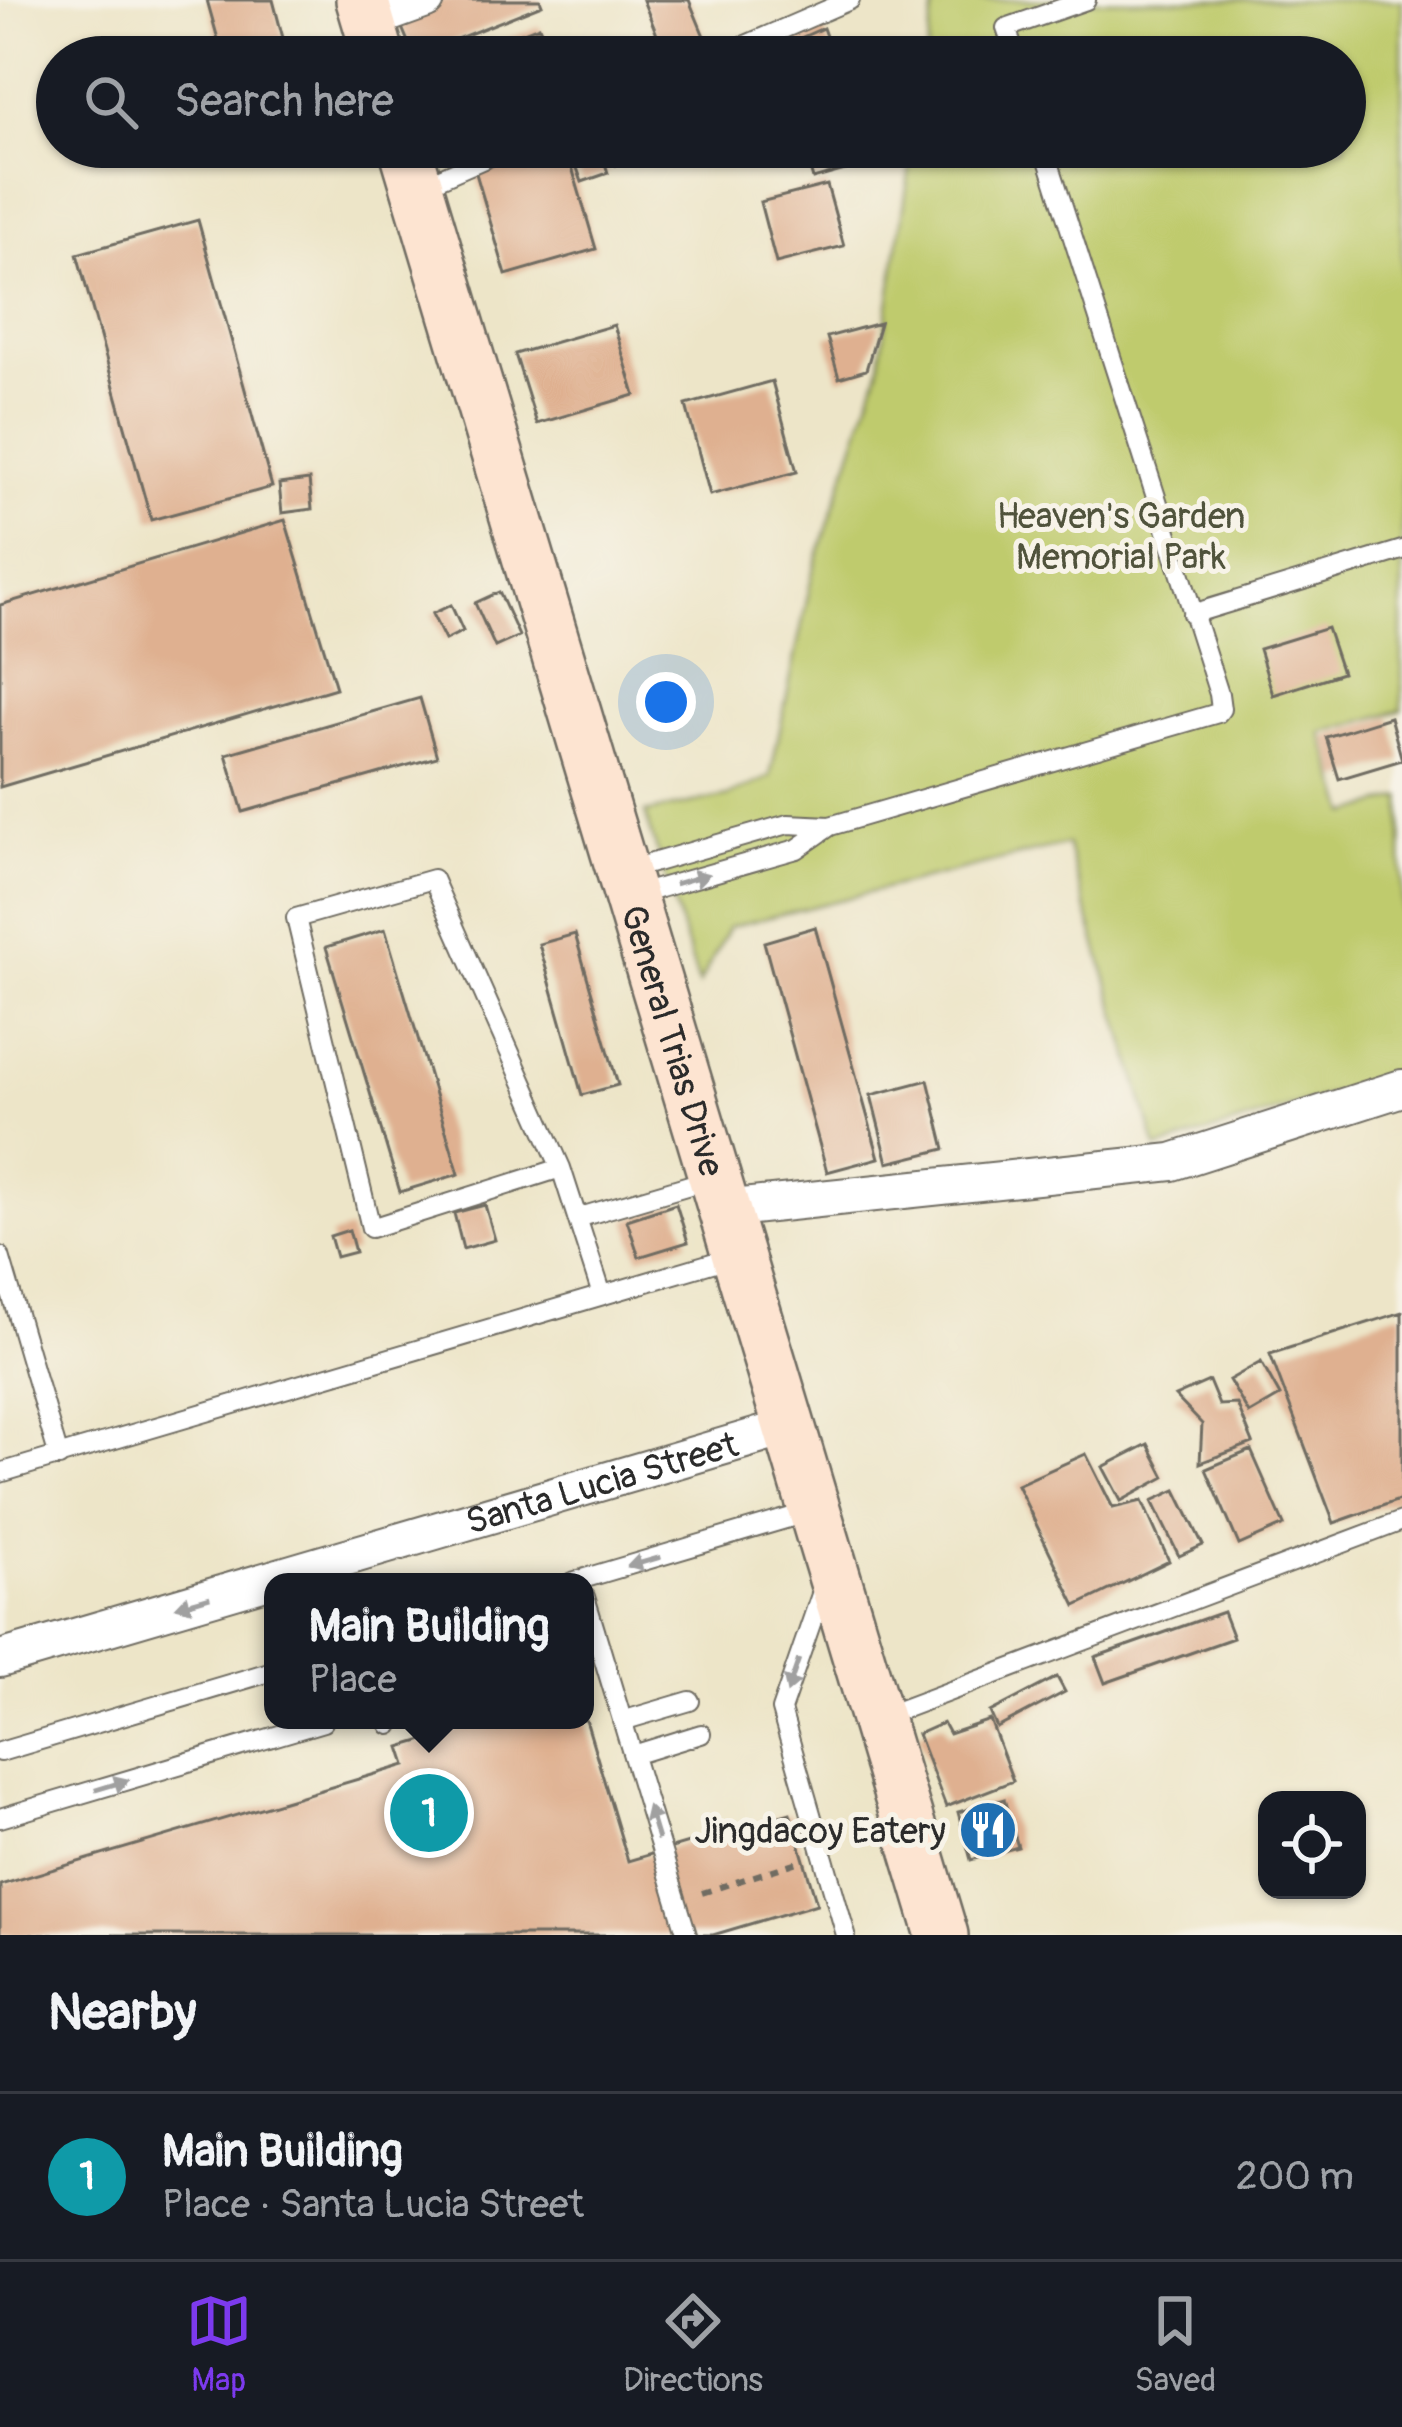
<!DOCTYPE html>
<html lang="en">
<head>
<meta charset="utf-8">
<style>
	body { margin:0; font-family:Pangolin,sans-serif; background:#242831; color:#f1f3f6 }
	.controls { position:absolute; right:36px; bottom:36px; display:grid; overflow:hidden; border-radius:24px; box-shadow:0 3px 9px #0004 }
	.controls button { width:108px; height:108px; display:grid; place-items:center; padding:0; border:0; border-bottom:3px solid #363941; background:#171b24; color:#f1f3f6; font:60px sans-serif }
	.you { position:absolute; left:666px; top:702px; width:42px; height:42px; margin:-30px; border:9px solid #fff; border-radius:50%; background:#1a73e8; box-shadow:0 0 0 18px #1a73e833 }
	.badge { display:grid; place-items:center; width:78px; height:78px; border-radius:50%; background:#7c3aed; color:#fff; font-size:39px; font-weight:700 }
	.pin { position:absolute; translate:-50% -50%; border:6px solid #fff; box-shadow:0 3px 12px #0006 }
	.popup { position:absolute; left:264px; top:1573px; width:330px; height:156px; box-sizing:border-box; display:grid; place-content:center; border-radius:24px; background:#171b24; filter:drop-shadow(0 3px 9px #0005); font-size:39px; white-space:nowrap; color:#9ea1a6 }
	.popup b { font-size:45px; color:#f1f3f6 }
	.popup::after { content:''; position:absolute; left:50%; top:100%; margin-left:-24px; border:24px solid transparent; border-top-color:#171b24 }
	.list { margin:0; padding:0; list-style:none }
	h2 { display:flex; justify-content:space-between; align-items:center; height:156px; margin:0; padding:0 48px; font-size:51px }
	h2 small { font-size:39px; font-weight:400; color:#9ea1a6 }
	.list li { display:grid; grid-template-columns:78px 1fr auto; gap:36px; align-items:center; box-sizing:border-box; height:168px; padding:0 48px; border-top:3px solid #363941 }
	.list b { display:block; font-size:45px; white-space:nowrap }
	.list p { margin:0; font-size:39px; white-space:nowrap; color:#9ea1a6 }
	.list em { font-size:39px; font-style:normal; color:#9ea1a6 }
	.icon { flex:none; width:66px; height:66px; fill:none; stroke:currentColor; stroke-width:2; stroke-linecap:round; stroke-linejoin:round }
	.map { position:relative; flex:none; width:1402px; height:1935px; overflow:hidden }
	.search { position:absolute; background:#171b24; box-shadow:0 3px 9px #0004; left:36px; right:36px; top:36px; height:132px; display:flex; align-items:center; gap:30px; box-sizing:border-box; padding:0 42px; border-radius:66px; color:#9ea1a6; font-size:45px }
	.sheet { height:324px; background:#171b24 }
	nav { display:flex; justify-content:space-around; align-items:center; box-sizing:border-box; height:168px; border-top:3px solid #363941; background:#171b24; font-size:33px; color:#9ea1a6 }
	nav a { display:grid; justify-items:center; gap:6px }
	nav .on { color:#7c3aed }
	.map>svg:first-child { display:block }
	.green { fill:#bfcb6d; stroke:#757b4c; stroke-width:3 }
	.building { fill:#dfb090 }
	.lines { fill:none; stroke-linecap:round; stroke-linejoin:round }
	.lane-casing { stroke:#6f6c62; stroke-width:22 }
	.street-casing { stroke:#6f6c62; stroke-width:40 }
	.secondary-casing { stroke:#6f6c62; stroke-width:56 }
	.path { stroke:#6f6c62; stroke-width:6; stroke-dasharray:9 9; stroke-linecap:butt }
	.lane { stroke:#fff; stroke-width:18 }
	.street { stroke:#fff; stroke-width:36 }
	.secondary { stroke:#fde4d1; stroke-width:51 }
	.oneway { fill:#a0a0a0 }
	.labels { text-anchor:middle; stroke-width:10; stroke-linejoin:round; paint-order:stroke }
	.park-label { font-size:36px; fill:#50533c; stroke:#f7f3e8 }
	.street-label { font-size:36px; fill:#2b2b2b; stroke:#f7f3e8 }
	.poi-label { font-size:36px; fill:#2b2b2b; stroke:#f7f3e8; text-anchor:end }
</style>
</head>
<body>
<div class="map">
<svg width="1402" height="1935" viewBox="0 0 1402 1935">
	<rect width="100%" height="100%" fill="#f7f3e8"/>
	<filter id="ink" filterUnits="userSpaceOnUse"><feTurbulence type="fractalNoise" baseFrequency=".00833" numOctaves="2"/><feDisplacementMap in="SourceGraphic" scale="24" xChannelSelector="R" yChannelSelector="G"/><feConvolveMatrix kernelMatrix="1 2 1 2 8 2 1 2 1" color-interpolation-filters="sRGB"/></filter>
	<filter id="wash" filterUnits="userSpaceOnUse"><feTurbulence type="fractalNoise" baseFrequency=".004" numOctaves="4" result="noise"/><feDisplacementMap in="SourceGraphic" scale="48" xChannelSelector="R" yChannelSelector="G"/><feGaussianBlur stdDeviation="2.7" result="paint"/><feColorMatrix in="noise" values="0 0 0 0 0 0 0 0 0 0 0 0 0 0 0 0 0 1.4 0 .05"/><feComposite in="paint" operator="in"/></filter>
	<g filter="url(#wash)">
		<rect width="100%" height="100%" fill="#ede5c8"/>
		<path class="green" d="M935 0H1402V710L1322 733 1348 814 1402 797V1072L1157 1149 1067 844 729 927 699 984 645 813 728 796 770 777 813 571 879 370 913 147H1345V57H926Z"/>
		<g id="blocks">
			<path class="building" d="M207 0H273L288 57H223Z
				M444 0H540L542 5 414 56 398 18Z
				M643 0H689L708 46 680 57H666Z
				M539 26 552 57H461Z
				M823 28 833 56 758 57Z
				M552 147H566L596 249 506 275 475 170Z
				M583 147H600L608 173 582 182 571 151Z
				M607 147H653L616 165Z
				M842 148 849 169 813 179 807 158Z
				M827 185 844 246 776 263 760 202Z
				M198 220 272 487 151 520 77 254Z
				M880 323 866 370 839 378 827 337Z
				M614 325 635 395 537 424 515 354Z
				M772 381 797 472 710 495 686 405Z
				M309 480 312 509 282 513 279 484Z
				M285 520 336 688 0 787V605Z
				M499 592 519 636 495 647 475 603Z
				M451 605 463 631 445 640 432 614Z
				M1327 628 1342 673 1273 695 1259 649Z
				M420 698 437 757 243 812 226 754Z
				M1390 717 1402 760 1339 779 1326 737Z
				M815 927 879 1158 827 1172 764 942Z
				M385 929 459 1174 400 1192 326 947Z
				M575 934 618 1085 582 1095 539 944Z
				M928 1080 945 1149 888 1163 871 1095Z
				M676 1204 688 1242 639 1257 627 1220Z
				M485 1205 495 1240 463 1249 454 1213Z
				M349 1230 355 1252 336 1257 330 1236Z
				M1402 1312V1499L1334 1523 1270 1354Z
				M1261 1362 1280 1396 1249 1414 1229 1380Z
				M1209 1381 1219 1405 1237 1404 1253 1443 1200 1463 1202 1424 1175 1396Z
				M1148 1444 1165 1477 1121 1501 1103 1467Z
				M1251 1450 1284 1525 1239 1545 1206 1469Z
				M1086 1454 1113 1508 1142 1501 1169 1561 1076 1606 1017 1485Z
				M1176 1490 1203 1545 1179 1556 1152 1501Z
				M1223 1612 1233 1638 1105 1683 1095 1657Z
				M1057 1677 1065 1692 997 1728 990 1712Z
				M491 1720H586L628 1861 790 1813 817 1904 713 1935H0V1885L406 1765 400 1747Z
				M990 1720 1013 1781 946 1807 918 1734 943 1723 949 1734Z
				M1004 1799 1018 1847 971 1860 958 1812Z"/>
		</g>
	</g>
	<g filter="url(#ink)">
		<use href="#blocks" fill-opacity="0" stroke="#6f6c62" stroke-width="3"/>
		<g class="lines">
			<g class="lane-casing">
				<path id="lane" d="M718 57 850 0
					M1016 57 1006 28 1086 0
					M422 186 511 147
					M1192 614 1402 550
					M628 870 788 824 830 826 1218 713 1221 709 1219 694 1044 147
					M632 896 797 849 830 826
					M561 1168 371 1228 296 918 433 879 561 1168 602 1295
					M577 1218 710 1179
					M0 1256 59 1457
					M0 1473 732 1257
					M572 1582 809 1512
					M824 1586 781 1710 846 1935
					M585 1597 687 1935
					M879 1718 1402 1521
					M388 1720 390 1725
					M622 1721 690 1701
					M0 1752 273 1671
					M633 1755 701 1734
					M0 1818 323 1722 322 1720"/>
			</g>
			<g class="street-casing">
				<g id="street">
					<path d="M368 21 426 0"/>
					<path d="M723 1209 1172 1162 1402 1088"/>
					<path id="s1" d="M0 1659 789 1427"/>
				</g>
			</g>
			<g class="secondary-casing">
				<g id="secondary">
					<path d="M362 0 379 57"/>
					<path id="s2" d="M405 147 942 1935"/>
				</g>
			</g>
			<path class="path" d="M702 1893 798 1862"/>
			<use href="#lane" class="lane"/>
			<use href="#street" class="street"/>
			<use href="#secondary" class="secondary"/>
		</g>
		<defs><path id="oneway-solid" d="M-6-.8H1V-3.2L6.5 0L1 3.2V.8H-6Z" transform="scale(3)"/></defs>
		<g class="oneway">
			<use href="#oneway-solid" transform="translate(692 879) rotate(-16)"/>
			<use href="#oneway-solid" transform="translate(644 1562) rotate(164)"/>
			<use href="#oneway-solid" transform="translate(193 1602) rotate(164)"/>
			<use href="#oneway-solid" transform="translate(793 1676) rotate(109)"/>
			<use href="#oneway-solid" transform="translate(112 1785) rotate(-17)"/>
			<use href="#oneway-solid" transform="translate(653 1823) rotate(-107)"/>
		</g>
	</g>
	<defs>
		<g id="restaurant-disc" transform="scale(3)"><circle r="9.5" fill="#1f6fb2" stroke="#f7f3e8"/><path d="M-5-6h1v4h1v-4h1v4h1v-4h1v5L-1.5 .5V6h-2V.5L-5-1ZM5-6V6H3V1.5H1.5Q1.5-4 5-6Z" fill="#fff"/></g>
	</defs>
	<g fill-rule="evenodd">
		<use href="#restaurant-disc" x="988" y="1830"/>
	</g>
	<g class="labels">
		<g class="park-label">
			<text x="1121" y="528">Heaven's Garden<tspan x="1121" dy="41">Memorial Park</tspan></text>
		</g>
		<g class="street-label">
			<text dy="13" stroke="none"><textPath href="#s2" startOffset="933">General Trias Drive</textPath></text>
			<text dy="13" stroke="none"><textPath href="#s1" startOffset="627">Santa Lucia Street</textPath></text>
		</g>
		<g class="poi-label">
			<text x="946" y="1843">Jingdacoy Eatery</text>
		</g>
	</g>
</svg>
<div class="controls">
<button><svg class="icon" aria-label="locate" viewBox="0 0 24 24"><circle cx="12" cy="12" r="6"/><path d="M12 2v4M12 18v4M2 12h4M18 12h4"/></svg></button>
</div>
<div class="you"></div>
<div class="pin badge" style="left:429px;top:1813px;background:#0f9aa8">1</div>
<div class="popup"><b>Main Building</b>Place</div>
<div class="search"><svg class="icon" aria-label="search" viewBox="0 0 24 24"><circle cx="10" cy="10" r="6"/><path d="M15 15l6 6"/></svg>Search here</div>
</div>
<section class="sheet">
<h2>Nearby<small></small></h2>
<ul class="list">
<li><span class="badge" style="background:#0f9aa8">1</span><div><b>Main Building</b><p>Place · Santa Lucia Street</p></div><em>200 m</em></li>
</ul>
</section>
<nav>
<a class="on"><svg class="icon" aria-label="map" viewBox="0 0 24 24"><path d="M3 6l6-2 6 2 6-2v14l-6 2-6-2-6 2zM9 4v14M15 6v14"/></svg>Map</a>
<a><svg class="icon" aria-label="directions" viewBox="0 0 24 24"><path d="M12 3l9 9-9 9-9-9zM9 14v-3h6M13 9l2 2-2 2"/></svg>Directions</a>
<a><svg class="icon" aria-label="saved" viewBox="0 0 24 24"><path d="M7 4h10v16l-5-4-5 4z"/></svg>Saved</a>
</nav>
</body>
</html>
